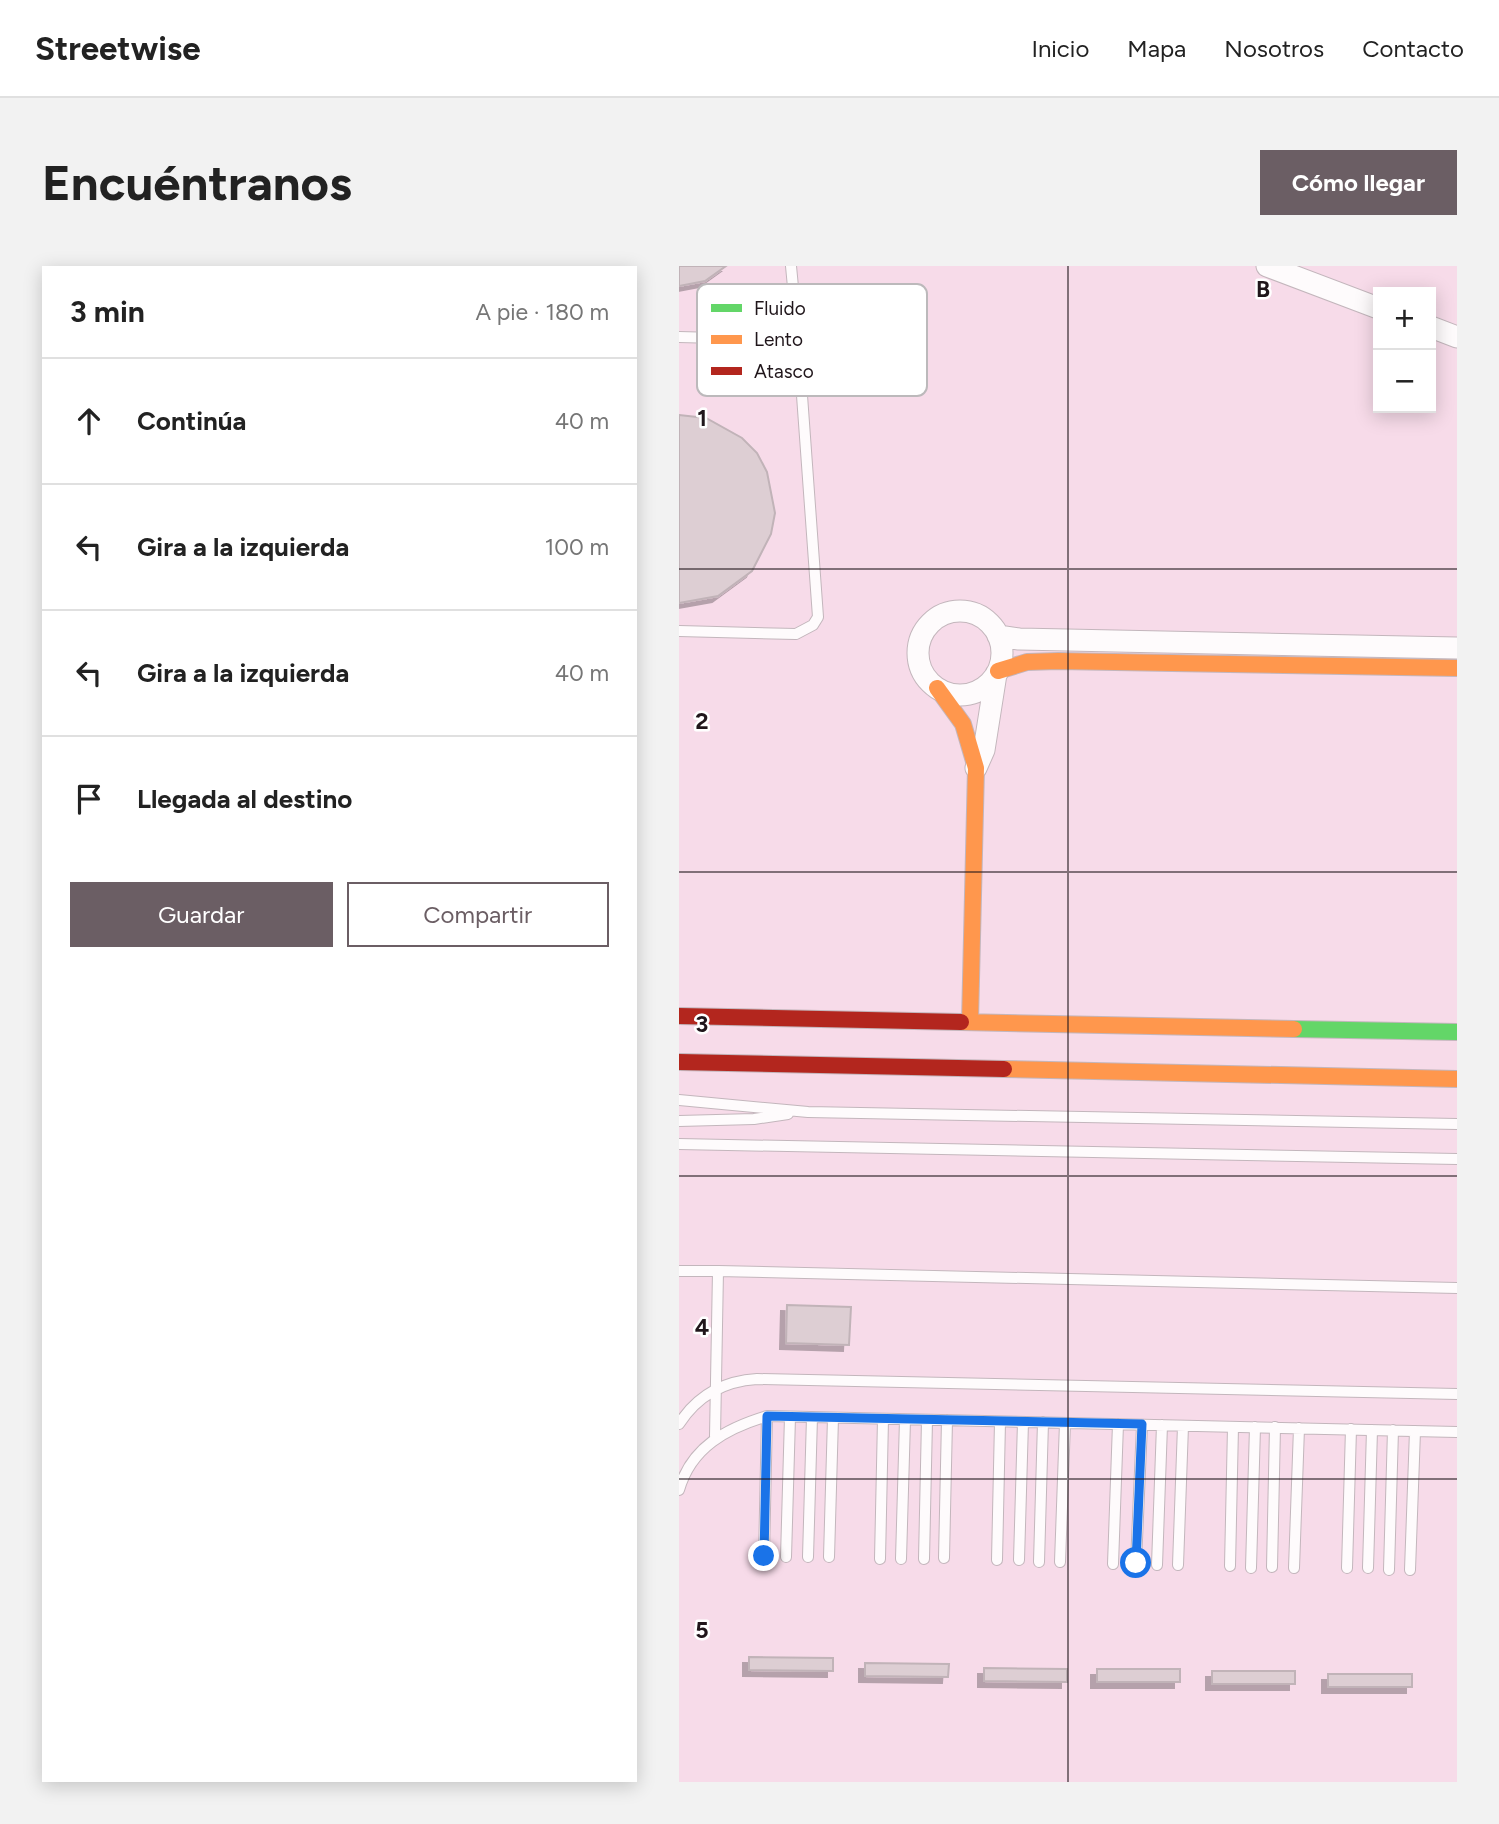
<!DOCTYPE html>
<html lang="es">
<head>
<meta charset="utf-8">
<style>
	body { margin:0; font-family:Figtree,sans-serif; background:#f2f2f2; color:#222 }
	.controls { position:absolute; right:21px; top:21px; display:grid; overflow:hidden; border-radius:0px; box-shadow:0 4px 18px #0003 }
	.controls button { width:63px; height:63px; display:grid; place-items:center; padding:0; border:0; border-bottom:2px solid #e0e0e0; background:#fff; color:#222; font:35px sans-serif }
	.stop { position:absolute; width:21px; height:21px; margin:-16px; border:5px solid #1a73e8; border-radius:50%; background:#fff }
	.stop.end { background:#1a73e8; border-color:#fff; box-shadow:0 2px 7px #0008 }
	.list { margin:0; padding:0; list-style:none }
	h2 { display:flex; justify-content:space-between; align-items:center; height:91px; margin:0; padding:0 28px; font-size:30px }
	h2 small { font-size:23px; font-weight:400; color:#767676 }
	.list li { display:grid; grid-template-columns:46px 1fr auto; gap:21px; align-items:center; box-sizing:border-box; height:126px; padding:0 28px; border-top:2px solid #e0e0e0 }
	.list b { display:block; font-size:26px; white-space:nowrap }
	.list em { font-size:23px; font-style:normal; color:#767676 }
	.actions { display:flex; gap:14px; padding:21px 28px }
	.actions a { flex:1; padding:16px 0; border:2px solid #6b5e64; border-radius:0px; text-align:center; font-size:24px; color:#6b5e64 }
	.actions .main { background:#6b5e64; color:#fff }
	.icon { flex:none; width:38px; height:38px; fill:none; stroke:currentColor; stroke-width:2; stroke-linecap:round; stroke-linejoin:round }
	.map { position:relative; flex:none; width:778px; height:1516px; overflow:hidden; border-radius:0px }
	header { display:flex; align-items:center; gap:42px; box-sizing:border-box; height:98px; padding:0 35px; background:#fff; border-bottom:2px solid #e0e0e0 }
	header strong { font-size:33px }
	nav { display:flex; gap:38px; margin-inline-start:auto; font-size:24px }
	.intro { display:flex; align-items:center; justify-content:space-between; box-sizing:border-box; height:168px; padding:0 42px }
	h1 { margin:0; font-size:49px }
	.button { padding:18px 32px; border-radius:0px; background:#6b5e64; color:#fff; font-size:24px; font-weight:700 }
	main { display:flex; gap:42px; padding:0 42px }
	aside { flex:1; background:#fff; border-radius:0px; box-shadow:0 4px 18px #0003 }
	.map>svg:first-child { display:block }
	.built { fill:#f7dbe9; fill-rule:evenodd }
	.building { fill:#ddced3; stroke:#c1b3b8; stroke-width:2; filter:url(#shadow) }
	.lines { fill:none; stroke-linecap:round; stroke-linejoin:round }
	.lane-casing { stroke:#c3b6bc; stroke-width:12 }
	.street-casing { stroke:#c3b6bc; stroke-width:23 }
	.fast-casing { stroke:#c3b6bc; stroke-width:18 }
	.slow-casing { stroke:#c3b6bc; stroke-width:18 }
	.jam-casing { stroke:#c3b6bc; stroke-width:18 }
	.lane { stroke:#fefbfc; stroke-width:10 }
	.street { stroke:#fefbfc; stroke-width:21 }
	.fast { stroke:#63d668; stroke-width:16 }
	.slow { stroke:#ff974d; stroke-width:16 }
	.jam { stroke:#b3261e; stroke-width:16 }
	.route { stroke:#1a73e8; stroke-width:9 }
	.grid { fill:none; stroke:#20161b; stroke-width:2; stroke-opacity:0.55 }
	.key { fill:#fff; stroke:#bcb9bb; stroke-width:2 }
	.key-label { font-size:19px; fill:#20161b }
	.grid-label { font-size:23px; text-anchor:middle; font-weight:bold; fill:#20161b; stroke:#fff; stroke-width:5; stroke-linejoin:round; paint-order:stroke }
</style>
</head>
<body>
<header>
<strong>Streetwise</strong>
<nav><a>Inicio</a><a>Mapa</a><a>Nosotros</a><a>Contacto</a></nav>
</header>
<div class="intro"><h1>Encuéntranos</h1><a class="button">Cómo llegar</a></div>
<main>
<aside>
<h2>3 min<small>A pie · 180 m</small></h2>
<ul class="list">
<li><svg class="icon" aria-label="ahead" viewBox="0 0 24 24"><path d="M12 20V5M6 11l6-6 6 6"/></svg><div><b>Continúa</b></div><em>40 m</em></li>
<li><svg class="icon" aria-label="left" viewBox="0 0 24 24"><path d="M17 20v-9H6M10 6l-5 5 5 5"/></svg><div><b>Gira a la izquierda</b></div><em>100 m</em></li>
<li><svg class="icon" aria-label="left" viewBox="0 0 24 24"><path d="M17 20v-9H6M10 6l-5 5 5 5"/></svg><div><b>Gira a la izquierda</b></div><em>40 m</em></li>
<li><svg class="icon" aria-label="arrive" viewBox="0 0 24 24"><path d="M6 21V4h12l-3 4 3 4H6"/></svg><div><b>Llegada al destino</b></div></li>
</ul>
<div class="actions"><a class="main">Guardar</a><a>Compartir</a></div>
</aside>
<div class="map">
<svg width="778" height="1516" viewBox="0 0 778 1516">
	<defs>
		<filter id="shadow"><feDropShadow dx="-6" dy="6" stdDeviation="0" flood-color="#0004"/></filter>
	</defs>
	<rect width="100%" height="100%" fill="#f6e5ed"/>
	<path class="built" d="M0 0H778V1516H0ZM699 26H752V142H699Z"/>
	<path class="building" d="M0 0H47L26 15 0 20Z
		M0 149 27 152 63 172 78 187 88 206 96 247 92 268 73 305 39 330 0 337Z
		M108 1039 172 1041 170 1079 107 1077Z
		M70 1391 154 1392V1405L70 1404Z
		M186 1397 270 1398 269 1411 186 1410Z
		M305 1402 388 1403V1416L305 1415Z
		M418 1403H501V1416H418Z
		M533 1405H616V1418H533Z
		M649 1408H733V1421H649Z"/>
	<g class="lines">
		<g class="lane-casing">
			<path id="lane" d="M0 71 119 74 112 0
				M0 365 117 368 134 359 139 351 119 74
				M0 834 129 846 778 858
				M0 855 75 853 109 848
				M0 878 778 893
				M0 1005H39L36 1170
				M39 1005 778 1022
				M0 1158C18 1130 45 1115 78 1113L778 1128
				M0 1224C12 1181 48 1162 88 1150L778 1166
				M85 1290 88 1150
				M107 1291 111 1151
				M129 1291 133 1151
				M150 1291 154 1152
				M265 1292 268 1154
				M201 1293 204 1153
				M222 1293 226 1154
				M245 1293 248 1154
				M318 1294 321 1156
				M340 1294 344 1156
				M360 1296 364 1156
				M381 1296 386 1157
				M457 1297 463 1159
				M434 1298 439 1158
				M478 1299 483 1159
				M499 1299 504 1160
				M551 1300 554 1161
				M593 1301 596 1161
				M572 1302 576 1161
				M615 1302 620 1162
				M668 1302 672 1163
				M689 1302 693 1164
				M710 1304 714 1164
				M731 1304 736 1165"/>
		</g>
		<g class="street-casing">
			<path id="street" d="M588 0 699 42
				M752 61 778 71
				M239 387a42 42 0 1 1 84 0a42 42 0 1 1-84 0Z
				M319 370 340 373 778 382
				M297 502 305 484 317 408"/>
		</g>
		<g class="fast-casing">
			<path id="fast" d="M615 763 778 766"/>
		</g>
		<g class="slow-casing">
			<path id="slow" d="M319 405 348 396 379 395 778 402
				M258 422 284 458 297 502 291 756
				M282 756 615 763
				M325 803 778 813"/>
		</g>
		<g class="jam-casing">
			<path id="jam" d="M0 750 282 756
				M0 796 325 803"/>
		</g>
		<use href="#lane" class="lane"/>
		<use href="#street" class="street"/>
		<use href="#fast" class="fast"/>
		<use href="#slow" class="slow"/>
		<use href="#jam" class="jam"/>
	</g>
	<g class="lines">
		<path class="route" d="M85 1290 88 1150 463 1158 457 1297"/>
	</g>
	<path class="grid" d="M389 0V1516M0 303H778M0 606H778M0 910H778M0 1213H778"/>
	<rect x="18" y="18" width="230" height="112" rx="10" class="key"/>
	<rect x="32" y="38" width="31" height="8" fill="#63d668"/>
	<rect x="32" y="69" width="31" height="9" fill="#ff974d"/>
	<rect x="32" y="101" width="31" height="8" fill="#b3261e"/>
	<g class="key-label">
		<text x="75" y="49">Fluido</text>
		<text x="75" y="80">Lento</text>
		<text x="75" y="112">Atasco</text>
	</g>
	<g class="grid-label">
		<text x="584" y="31">B</text>
		<text x="23" y="160">1</text>
		<text x="23" y="463">2</text>
		<text x="23" y="766">3</text>
		<text x="23" y="1069">4</text>
		<text x="23" y="1372">5</text>
	</g>
</svg>
<div class="controls">
<button>+</button>
<button>−</button>
</div>
<div class="stop" style="left:457px;top:1297px"></div>
<div class="stop end" style="left:85px;top:1290px"></div>
</div>
</main>
</body>
</html>
